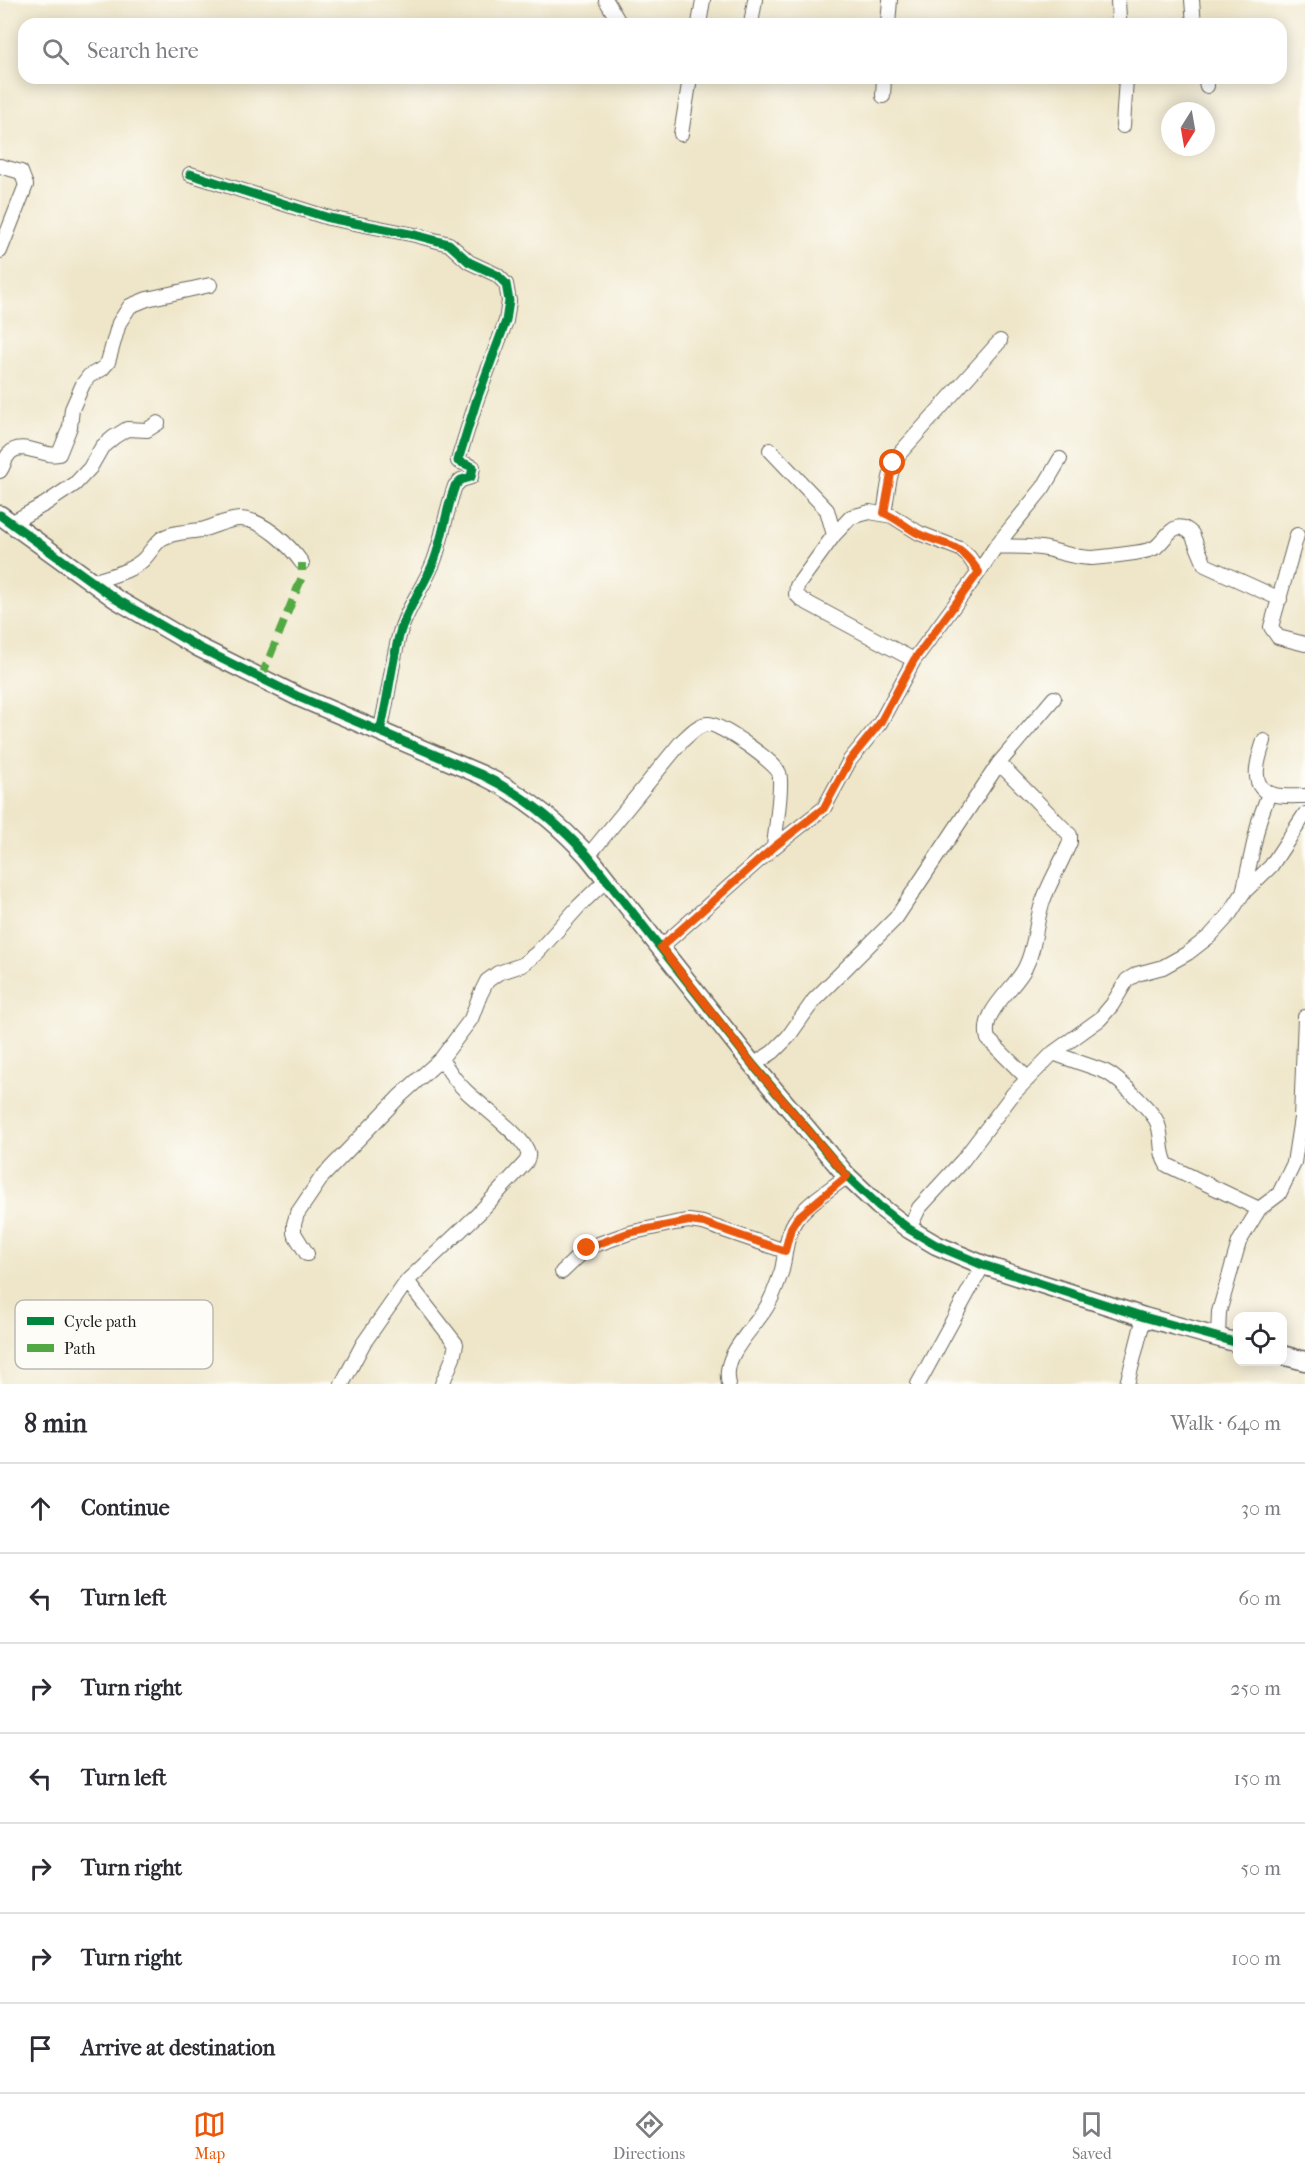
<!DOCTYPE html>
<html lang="en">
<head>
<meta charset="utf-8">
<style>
	body { margin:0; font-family:"IM FELL French Canon",serif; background:#f2f2f3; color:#2b2b33 }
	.controls { position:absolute; right:18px; bottom:18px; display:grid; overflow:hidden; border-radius:12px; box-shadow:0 3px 15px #0003 }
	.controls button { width:54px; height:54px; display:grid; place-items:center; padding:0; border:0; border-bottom:2px solid #e1e1e2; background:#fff; color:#2b2b33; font:30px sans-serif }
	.compass { position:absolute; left:1161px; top:102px; width:54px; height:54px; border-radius:50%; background:#fff; box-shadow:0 3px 15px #0003; rotate:191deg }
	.stop { position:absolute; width:18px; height:18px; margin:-14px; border:4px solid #ea580c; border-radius:50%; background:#fff }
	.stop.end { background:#ea580c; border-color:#fff; box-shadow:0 2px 6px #0008 }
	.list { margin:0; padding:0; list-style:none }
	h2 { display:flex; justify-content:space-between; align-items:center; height:78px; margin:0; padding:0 24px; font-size:26px }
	h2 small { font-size:20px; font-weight:400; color:#7c7c81 }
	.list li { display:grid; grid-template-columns:39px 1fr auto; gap:18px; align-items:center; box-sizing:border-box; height:90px; padding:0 24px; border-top:2px solid #e1e1e2 }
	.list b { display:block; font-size:22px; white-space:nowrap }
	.list em { font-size:20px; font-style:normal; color:#7c7c81 }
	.icon { flex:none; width:33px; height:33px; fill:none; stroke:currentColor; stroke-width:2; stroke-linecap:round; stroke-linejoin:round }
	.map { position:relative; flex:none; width:1305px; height:1384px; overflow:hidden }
	.search { position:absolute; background:#fff; box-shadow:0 3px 15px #0003; left:18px; right:18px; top:18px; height:66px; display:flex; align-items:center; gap:15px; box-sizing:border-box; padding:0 21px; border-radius:18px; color:#7c7c81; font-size:22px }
	.sheet { height:708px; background:#fff }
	nav { display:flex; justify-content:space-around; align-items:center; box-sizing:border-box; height:84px; border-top:2px solid #e1e1e2; background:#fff; font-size:16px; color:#7c7c81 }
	nav a { display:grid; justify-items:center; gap:3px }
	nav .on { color:#ea580c }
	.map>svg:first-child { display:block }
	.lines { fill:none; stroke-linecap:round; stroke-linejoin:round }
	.street-casing { stroke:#666359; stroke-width:16 }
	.secondary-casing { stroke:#666359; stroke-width:21 }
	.street { stroke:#fff; stroke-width:14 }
	.secondary { stroke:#fff; stroke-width:18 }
	.quiet { stroke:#52a943; stroke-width:8; stroke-dasharray:15 8; stroke-linecap:butt }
	.cycleway-casing { stroke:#fdfcf7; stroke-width:13 }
	.cycleway { stroke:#00873e; stroke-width:9 }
	.route { stroke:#ea580c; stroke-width:8 }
	.key { fill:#fdfcf7; stroke:#bab9b5; stroke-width:1.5 }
	.key-label { font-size:16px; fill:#1c1c1c }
</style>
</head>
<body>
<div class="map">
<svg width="1305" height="1384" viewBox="0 0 1305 1384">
	<rect width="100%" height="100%" fill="#fdfcf7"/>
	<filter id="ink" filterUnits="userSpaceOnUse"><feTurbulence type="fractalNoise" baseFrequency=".0167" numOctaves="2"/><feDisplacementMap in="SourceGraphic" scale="12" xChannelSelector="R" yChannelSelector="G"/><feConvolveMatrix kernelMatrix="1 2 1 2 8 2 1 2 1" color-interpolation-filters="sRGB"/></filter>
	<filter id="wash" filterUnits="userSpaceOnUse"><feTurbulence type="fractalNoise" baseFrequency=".008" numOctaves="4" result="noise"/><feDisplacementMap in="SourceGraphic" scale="24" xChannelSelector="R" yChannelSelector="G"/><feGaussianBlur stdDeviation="1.35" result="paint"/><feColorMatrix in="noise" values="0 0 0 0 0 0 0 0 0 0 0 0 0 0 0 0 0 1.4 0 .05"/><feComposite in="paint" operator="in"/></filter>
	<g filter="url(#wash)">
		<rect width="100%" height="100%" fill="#efe6c9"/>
	</g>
	<g filter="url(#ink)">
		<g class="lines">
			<g class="street-casing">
				<path id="street" d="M606 0 620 24
					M1192 0 1194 24
					M699 24 703 0
					M751 24 755 0
					M888 24 890 0
					M1116 24 1119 19 1118 0
					M1205 78 1207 86
					M883 96 884 78
					M1123 126 1126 78
					M681 134 690 78
					M0 166 21 172 26 185 0 251
					M190 174 329 218 415 235 449 244 469 262 497 275 506 284 509 301 506 321 477 399 459 457 458 461 473 467 471 477 461 480 455 486C446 510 443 537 434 561 424 587 406 609 399 636 391 667 388 700 380 731
					M770 450 827 510 834 535
					M0 471C4 466 4 459 9 454 21 439 44 458 59 454L70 427 72 409 83 384 89 376 102 369 108 362 119 323 130 306 147 299 210 285
					M884 513C888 493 888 471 900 453L1000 341
					M11 523 45 504 75 484 90 468 102 447 114 437 127 429 147 430 158 423
					M1297 535 1271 627 1278 637 1305 644
					M996 546C1013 547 1030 546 1047 549 1062 553 1077 558 1092 558 1106 557 1120 555 1134 553 1141 552 1150 551 1156 547 1168 537 1175 517 1192 534L1205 565 1280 599
					M93 582C109 576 130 572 143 560 149 554 154 545 161 539 171 532 188 532 201 530 214 527 227 519 240 519 263 519 290 546 302 563
					M914 660 802 600 796 594 797 586 834 535 851 517 870 512 892 516 919 533 960 549 969 557 979 572
					M1264 741C1258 759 1247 789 1275 795 1285 797 1295 796 1305 796
					M999 763 1070 835V842C1062 862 1050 881 1043 901 1035 922 1036 947 1025 968 1014 990 980 1011 988 1039L1028 1079
					M588 856 682 741C689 735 698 724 708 724 721 724 775 762 779 773 783 784 775 833 774 847
					M1243 893 1271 866 1305 814
					M661 947 774 847 824 808 850 760 880 723 914 660 979 572 996 546 1043 488 1060 459
					M1053 1053C1071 1060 1089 1065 1106 1072 1118 1078 1149 1108 1156 1120 1164 1134 1158 1151 1167 1165L1259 1209
					M753 1065 773 1052 788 1037 814 1000 896 918 999 763 1054 698
					M909 1229 919 1208 963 1160 1013 1094 1053 1053 1100 1019 1112 1005 1127 980 1137 974 1163 967 1188 953 1210 936 1229 915 1243 893 1259 821 1269 793
					M307 1254 294 1233V1224L297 1214 322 1177 399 1097 441 1059 471 1019 480 995 487 981 498 973 522 965 537 953 579 906 605 881
					M562 1272 587 1248 629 1233 675 1223 689 1221 703 1223 785 1251
					M407 1281 456 1344 453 1358 442 1384
					M1218 1337 1219 1312 1239 1242 1259 1209 1279 1194 1294 1163 1301 1118 1305 1017
					M342 1384 363 1344 407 1281 478 1214 526 1162C527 1159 529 1157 528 1153 524 1136 477 1103 464 1089 455 1081 448 1069 441 1059
					M729 1384C721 1355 753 1330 766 1308 773 1297 778 1282 782 1270 786 1252 786 1232 798 1217 810 1201 831 1189 847 1176
					M918 1384 983 1265
					M1127 1384 1144 1317"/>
			</g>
			<g class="secondary-casing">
				<path id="secondary" d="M0 515 116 599 198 647 299 697 482 775C522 794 558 823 588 856L753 1065 818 1142 847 1176 879 1206 909 1229 936 1245 983 1265 1144 1317 1238 1343
					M1282 1355 1305 1361"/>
			</g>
			<use href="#street" class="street"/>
			<use href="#secondary" class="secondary"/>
			<path class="quiet" d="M261 678 302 577V563"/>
			<g class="cycleway-casing">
				<path id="cycleway" d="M190 174 329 218 415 235 449 244 469 262 497 275 506 284 509 301 506 321 477 399 459 457 458 461 473 467 471 477 461 480 455 486C446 510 443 537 434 561 424 587 406 609 399 636 391 667 388 700 380 731
					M0 515 116 599 198 647 299 697 482 775C522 794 558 823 588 856L753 1065 818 1142 847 1176 879 1206 909 1229 936 1245 983 1265 1144 1317 1238 1343"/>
			</g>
			<use href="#cycleway" class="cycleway"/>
		</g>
	</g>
	<g class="lines" filter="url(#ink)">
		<path class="route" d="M587 1248 628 1233 689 1221 704 1223 785 1251 791 1228 798 1217 847 1176 753 1065 661 947 774 847 824 808 850 760 880 723 914 660 979 572C956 539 948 548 917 533 906 527 896 518 884 513L893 463"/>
	</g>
	<rect x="15" y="1300" width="198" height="69" rx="9" class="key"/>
	<rect x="27" y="1317" width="27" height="8" fill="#00873e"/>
	<rect x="27" y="1344" width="27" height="8" fill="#52a943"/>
	<g class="key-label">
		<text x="64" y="1327">Cycle path</text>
		<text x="64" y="1354">Path</text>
	</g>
</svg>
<div class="controls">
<button><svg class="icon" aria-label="locate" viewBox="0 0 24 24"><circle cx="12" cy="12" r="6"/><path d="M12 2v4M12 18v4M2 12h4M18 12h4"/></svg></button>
</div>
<svg class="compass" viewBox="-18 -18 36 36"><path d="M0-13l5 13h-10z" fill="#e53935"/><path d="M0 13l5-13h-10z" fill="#7c7c81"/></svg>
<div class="stop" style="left:893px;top:463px"></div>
<div class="stop end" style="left:587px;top:1248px"></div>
<div class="search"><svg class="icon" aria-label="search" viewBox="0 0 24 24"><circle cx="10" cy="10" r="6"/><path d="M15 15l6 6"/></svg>Search here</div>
</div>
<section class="sheet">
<h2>8 min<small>Walk · 640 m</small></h2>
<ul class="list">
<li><svg class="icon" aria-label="ahead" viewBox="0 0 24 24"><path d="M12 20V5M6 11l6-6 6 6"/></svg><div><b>Continue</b></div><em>30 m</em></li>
<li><svg class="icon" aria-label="left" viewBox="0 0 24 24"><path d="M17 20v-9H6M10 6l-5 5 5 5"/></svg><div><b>Turn left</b></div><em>60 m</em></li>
<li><svg class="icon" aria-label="right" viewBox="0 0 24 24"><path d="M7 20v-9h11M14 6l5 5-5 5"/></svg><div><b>Turn right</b></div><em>250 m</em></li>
<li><svg class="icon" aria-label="left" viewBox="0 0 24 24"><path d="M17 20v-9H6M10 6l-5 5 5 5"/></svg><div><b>Turn left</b></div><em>150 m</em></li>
<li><svg class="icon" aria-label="right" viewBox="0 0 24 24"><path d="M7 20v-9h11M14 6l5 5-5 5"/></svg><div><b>Turn right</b></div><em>50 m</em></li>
<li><svg class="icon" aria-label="right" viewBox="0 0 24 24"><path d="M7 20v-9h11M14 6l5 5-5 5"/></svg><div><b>Turn right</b></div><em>100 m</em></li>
<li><svg class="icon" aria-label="arrive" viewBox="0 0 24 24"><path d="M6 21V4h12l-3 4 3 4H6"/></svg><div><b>Arrive at destination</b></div></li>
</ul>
</section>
<nav>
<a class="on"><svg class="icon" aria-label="map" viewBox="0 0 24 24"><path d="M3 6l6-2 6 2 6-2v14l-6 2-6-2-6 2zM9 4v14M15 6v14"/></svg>Map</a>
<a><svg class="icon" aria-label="directions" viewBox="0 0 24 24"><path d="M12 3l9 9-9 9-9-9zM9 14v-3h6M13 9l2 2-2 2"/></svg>Directions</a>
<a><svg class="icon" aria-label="saved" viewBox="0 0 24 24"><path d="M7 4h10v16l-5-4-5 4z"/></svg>Saved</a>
</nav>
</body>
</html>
